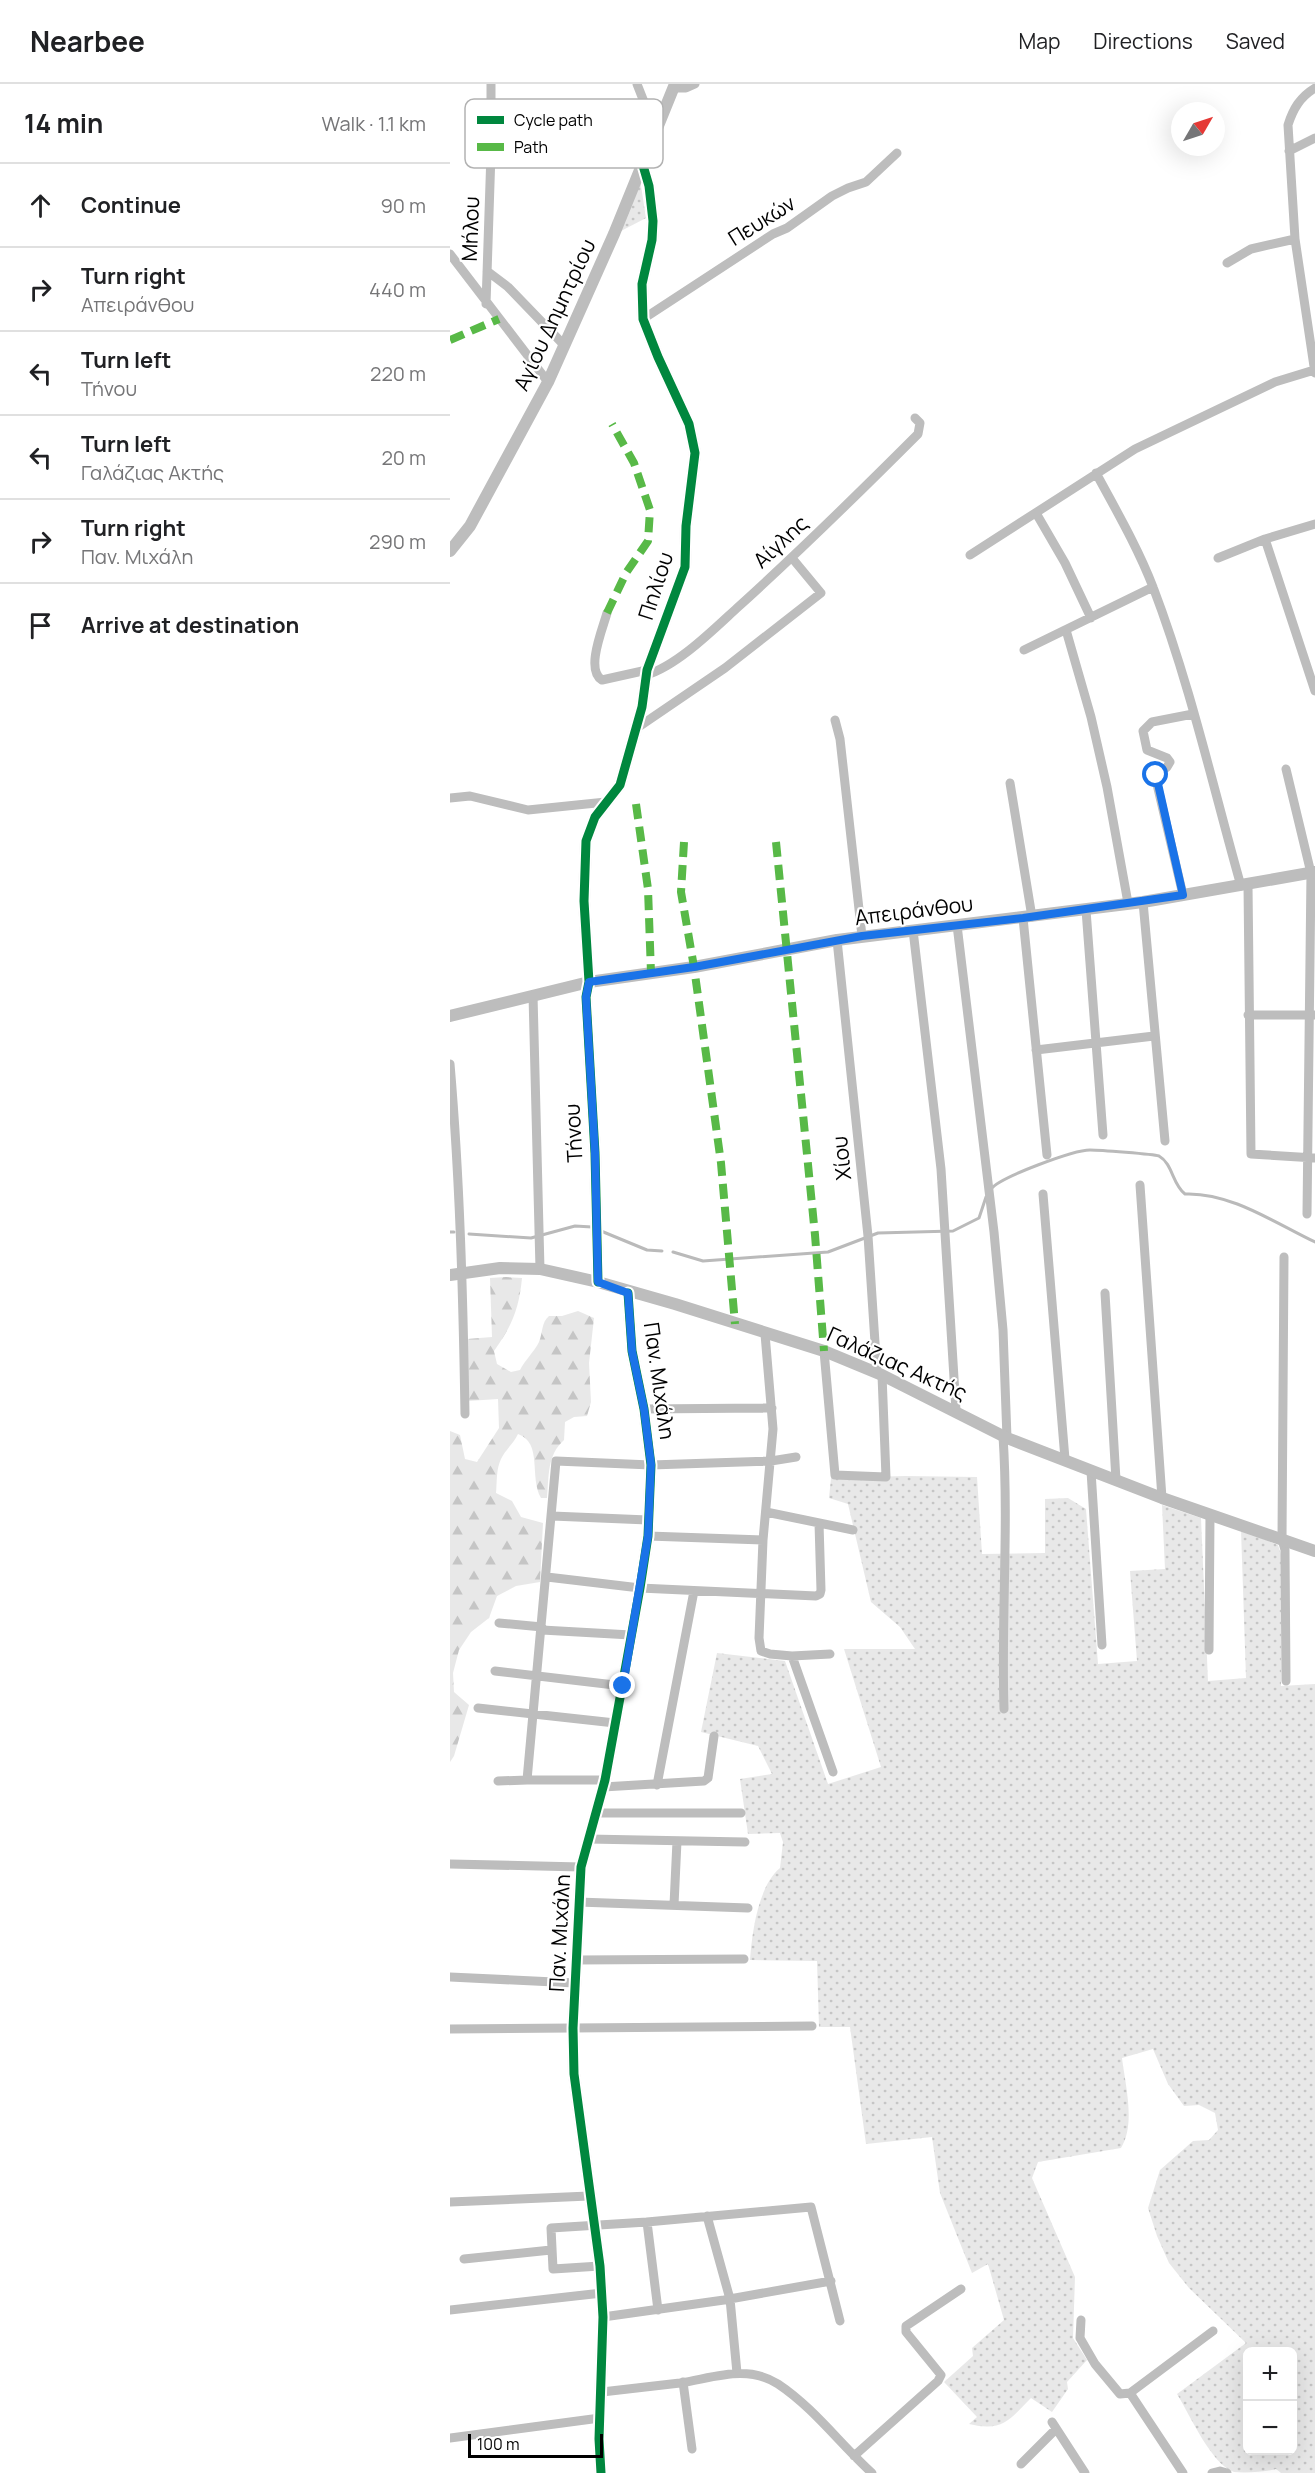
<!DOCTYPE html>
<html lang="en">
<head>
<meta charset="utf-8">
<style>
	body { margin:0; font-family:Manrope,sans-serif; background:#f6f6f6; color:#202124 }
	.controls { position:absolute; right:18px; bottom:18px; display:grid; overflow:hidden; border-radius:9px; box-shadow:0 6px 24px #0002 }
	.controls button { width:54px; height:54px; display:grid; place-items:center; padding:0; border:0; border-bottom:2px solid #e0e0e0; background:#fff; color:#202124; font:30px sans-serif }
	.compass { position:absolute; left:721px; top:18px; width:54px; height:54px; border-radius:50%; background:#fff; box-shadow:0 6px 24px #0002; rotate:51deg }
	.scale { position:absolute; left:18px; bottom:15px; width:135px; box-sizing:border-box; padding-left:6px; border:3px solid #000; border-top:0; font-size:16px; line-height:21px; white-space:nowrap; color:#000; -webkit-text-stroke:4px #fff; paint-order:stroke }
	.stop { position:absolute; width:18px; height:18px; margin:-14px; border:4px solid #1a73e8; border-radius:50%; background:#fff }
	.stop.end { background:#1a73e8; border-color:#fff; box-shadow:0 2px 6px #0008 }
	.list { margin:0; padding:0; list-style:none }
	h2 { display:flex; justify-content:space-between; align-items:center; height:78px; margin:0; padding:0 24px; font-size:26px }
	h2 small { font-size:20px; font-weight:400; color:#757577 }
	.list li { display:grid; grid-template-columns:39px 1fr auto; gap:18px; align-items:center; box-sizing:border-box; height:84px; padding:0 24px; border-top:2px solid #e0e0e0 }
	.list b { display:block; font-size:22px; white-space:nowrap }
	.list p { margin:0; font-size:20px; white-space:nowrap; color:#757577 }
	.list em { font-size:20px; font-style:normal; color:#757577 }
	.icon { flex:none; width:33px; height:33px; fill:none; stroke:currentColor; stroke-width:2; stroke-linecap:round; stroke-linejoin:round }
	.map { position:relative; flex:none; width:865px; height:2389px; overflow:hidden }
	header { display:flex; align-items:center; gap:36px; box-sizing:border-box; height:84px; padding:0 30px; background:#fff; border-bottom:2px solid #e0e0e0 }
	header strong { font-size:28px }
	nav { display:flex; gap:33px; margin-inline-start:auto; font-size:21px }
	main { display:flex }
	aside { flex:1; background:#fff }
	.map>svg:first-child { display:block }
	.grass { fill:url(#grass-dots); fill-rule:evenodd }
	.forest { fill:url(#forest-firs) }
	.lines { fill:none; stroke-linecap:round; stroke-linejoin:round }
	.stream { stroke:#bababa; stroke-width:3 }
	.minor { stroke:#bdbdbd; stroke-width:9 }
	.tertiary { stroke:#bdbdbd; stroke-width:12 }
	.quiet { stroke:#58b947; stroke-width:8; stroke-dasharray:15 8; stroke-linecap:butt }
	.cycleway-casing { stroke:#fff; stroke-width:13 }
	.cycleway { stroke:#00873e; stroke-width:9 }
	.route { stroke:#1a73e8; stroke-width:8 }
	.labels { text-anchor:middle; stroke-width:4.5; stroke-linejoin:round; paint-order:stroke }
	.street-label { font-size:21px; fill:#000; stroke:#fff }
	.key { fill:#fff; stroke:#b2b2b2; stroke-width:1.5 }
	.key-label { font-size:16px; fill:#000 }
</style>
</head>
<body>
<header>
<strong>Nearbee</strong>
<nav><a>Map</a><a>Directions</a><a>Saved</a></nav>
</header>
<main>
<aside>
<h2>14 min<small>Walk · 1.1 km</small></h2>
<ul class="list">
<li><svg class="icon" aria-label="ahead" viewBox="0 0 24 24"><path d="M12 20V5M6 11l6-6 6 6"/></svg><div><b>Continue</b></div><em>90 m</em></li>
<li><svg class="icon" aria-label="right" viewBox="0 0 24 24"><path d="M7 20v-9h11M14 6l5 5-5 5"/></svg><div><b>Turn right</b><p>Απειράνθου</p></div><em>440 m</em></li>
<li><svg class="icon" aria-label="left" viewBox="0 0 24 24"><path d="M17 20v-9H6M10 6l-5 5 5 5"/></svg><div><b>Turn left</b><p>Τήνου</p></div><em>220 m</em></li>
<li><svg class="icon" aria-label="left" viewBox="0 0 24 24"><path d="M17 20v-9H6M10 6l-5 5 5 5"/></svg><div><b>Turn left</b><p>Γαλάζιας Ακτής</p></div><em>20 m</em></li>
<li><svg class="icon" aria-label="right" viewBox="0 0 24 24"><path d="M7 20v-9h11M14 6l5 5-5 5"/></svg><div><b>Turn right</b><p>Παν. Μιχάλη</p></div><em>290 m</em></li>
<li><svg class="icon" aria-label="arrive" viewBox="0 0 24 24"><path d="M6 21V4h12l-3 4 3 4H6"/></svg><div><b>Arrive at destination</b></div></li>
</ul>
</aside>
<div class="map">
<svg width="865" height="2389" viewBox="0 0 865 2389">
	<defs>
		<pattern id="grass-dots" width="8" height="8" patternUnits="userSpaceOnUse" patternTransform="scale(1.5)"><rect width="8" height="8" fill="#e8e8e8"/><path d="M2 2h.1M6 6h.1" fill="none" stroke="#c5c5c5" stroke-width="1.8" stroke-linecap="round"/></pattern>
		<pattern id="forest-firs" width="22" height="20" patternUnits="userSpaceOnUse" patternTransform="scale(1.5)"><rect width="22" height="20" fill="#e8e8e8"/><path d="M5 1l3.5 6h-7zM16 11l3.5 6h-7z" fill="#c5c5c5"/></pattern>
	</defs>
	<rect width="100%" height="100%" fill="#fff"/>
	<path class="grass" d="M190 95 196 134 171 147Z
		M455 1392 527 1393 532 1470 595 1469V1415L618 1414 636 1425 648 1580 687 1577 680 1487 715 1485 712 1421 751 1434 758 1597 796 1594 791 1446 828 1461 831 1470V1602L865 1600V2389H831L826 2385C814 2388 796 2389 784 2388 761 2380 740 2331 727 2310L796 2259 739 2204 719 2179 707 2152 698 2124 710 2086 743 2057 759 2056 768 2046 765 2029 749 2021 734 2022 718 2000 703 1965 672 1974C675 2000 686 2040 671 2064L588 2078 582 2094 625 2193 623 2254 637 2276 617 2298 618 2305 602 2328 581 2314C559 2336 553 2348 519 2340L527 2333 494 2298 523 2272 522 2264 554 2236 538 2180 522 2189 490 2109 482 2053 416 2060 400 1943H369L367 1877 300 1876C302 1849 308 1802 330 1784L333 1758 330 1749 298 1750 290 1695 322 1690 308 1662 251 1648 267 1569 335 1577 378 1700 431 1683 394 1565H465L450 1543 421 1518 398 1420 379 1414 381 1394ZM798 2268H842V2366H798Z"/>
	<path class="forest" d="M56 1193 72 1194C69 1225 62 1242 44 1267L47 1280 61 1288 70 1286C75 1276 84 1268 89 1258 93 1248 91 1239 99 1232H112L128 1227 144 1234 139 1279 141 1318 137 1332 124 1333 115 1338 114 1356C97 1371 99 1392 97 1414H91C79 1393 93 1359 68 1350 64 1359 55 1366 51 1375 46 1385 47 1398 46 1409L62 1417 71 1433 93 1439 90 1498 66 1502 47 1512 39 1534 21 1548 9 1566 3 1589 4 1608 19 1621 4 1672 0 1678V1347L10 1351 15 1375 27 1378 49 1344 48 1315 18 1317 17 1255 42 1253 40 1194Z"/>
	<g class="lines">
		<path class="stream" d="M541 1105C550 1093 624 1066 640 1066 649 1066 703 1070 709 1072 723 1080 722 1100 735 1110 780 1108 825 1139 865 1158
			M151 1147 197 1166 212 1167
			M0 1148H4
			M19 1150 81 1154 125 1142 142 1143
			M223 1168 253 1177 378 1168 428 1149 503 1147 529 1134 536 1113"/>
		<path class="minor" d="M187 0 198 28 207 45
			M224 4H236L245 0
			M839 67 865 54
			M0 170 98 298
			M777 179 801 165 845 155
			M37 187 58 203 114 261
			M36 220 41 69V0
			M193 235 323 150 337 144 382 112 398 104 416 98 447 69
			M865 289 845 155 838 41C843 25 850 13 865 4
			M646 389C666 426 688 464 703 503 740 600 763 703 791 802
			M586 429 615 479 641 534
			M815 455 865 607
			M520 471 685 365 825 298 864 286
			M768 474 815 455 865 440
			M157 529C153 544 135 586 152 596L197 586
			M616 546 641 633 657 703 678 819
			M574 566 703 503
			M196 591C227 582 263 546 287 524 349 468 409 409 468 350L470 339 465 334
			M385 636 390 655 412 852
			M187 644 275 584 371 509 342 474
			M836 685 861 789 857 1130
			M560 699 582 833
			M0 714 20 712 78 726 156 718
			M798 801 801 1070 865 1074
			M733 811 706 696V691L717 683 720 678 717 674 697 666 693 647 702 638 743 630
			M693 818 715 1057
			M636 826 653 1051
			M573 834 597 1071
			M507 841 544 1148 553 1246 557 1354
			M463 846 491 1085 506 1326
			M387 856 418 1152 427 1289
			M83 911 90 1185
			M798 931H864
			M586 966 704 952
			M0 980C10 1097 13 1213 15 1330
			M690 1101 712 1414
			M593 1110 615 1375
			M834 1173 832 1455 835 1466 836 1597
			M655 1209 666 1396
			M315 1250 323 1345 313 1456 309 1554 311 1567 320 1570 342 1572 383 1688
			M374 1267 385 1391 436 1393 432 1291
			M194 1325 322 1324
			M553 1352C559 1443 551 1534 554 1625
			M641 1387 652 1561
			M316 1428 403 1446
			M102 1432 198 1436
			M198 1452 313 1456
			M97 1493 190 1504 366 1512 370 1510 371 1506 369 1439
			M49 1539 92 1543
			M92 1546 181 1551
			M759 1566 760 1431
			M342 1572 380 1570
			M45 1587 173 1602
			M28 1624 165 1639
			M155 1696H77L106 1377 201 1381 321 1377 346 1373
			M48 1697 77 1696
			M207 1701 244 1507
			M153 1703 254 1697 258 1694 264 1652
			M146 1729H291
			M138 1755 295 1758
			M0 1780 131 1783
			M128 1818 298 1824
			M224 1821 227 1757
			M127 1876 294 1875
			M0 1893 125 1899
			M0 1945 362 1942
			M0 2118 139 2112
			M257 2132 280 2215 287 2289
			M197 2138 208 2226
			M14 2175 101 2166
			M150 2182 103 2185 101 2144 197 2138 361 2123 390 2237
			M0 2226 152 2209
			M153 2233 274 2216 381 2197
			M631 2236 630 2254 645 2280 670 2310 680 2309 733 2389
			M233 2298 242 2365
			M152 2308C178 2305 204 2302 230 2299 263 2294 297 2280 328 2300 364 2324 390 2360 422 2389
			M680 2309 763 2247
			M602 2338 635 2389
			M0 2354 150 2334
			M404 2372 488 2297 491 2291 456 2248V2242L511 2205
			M571 2380 606 2345
			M762 2389 770 2387 777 2389"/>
		<path class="tertiary" d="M0 467 20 442 98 298 164 150 225 0
			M0 932 139 898 244 883 387 856 693 818 865 788
			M0 1191 50 1184 90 1185 148 1198 225 1220 374 1267 432 1291 557 1354 712 1414 865 1467
			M148 1198 145 1069 136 913 139 898 134 817 136 757 145 733 170 701 192 623 197 586 235 483 236 442 245 369 239 340 208 273 193 235 192 200 202 156 203 137 199 102 192 78
			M151 2389 149 2355 153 2233 150 2182 124 1990 123 1944 131 1783 155 1696 190 1504 198 1452 201 1381 194 1325 182 1267 178 1209"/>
		<path class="quiet" d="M0 256 49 235
			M157 529 176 489 198 457 200 426 184 379 162 340
			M186 720 198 805 201 889
			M234 758 231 808 244 883 271 1079 285 1240
			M326 758 365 1151 374 1267"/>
		<g class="cycleway-casing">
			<path id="cycleway" d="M148 1198 145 1069 136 913 139 898 134 817 136 757 145 733 170 701 192 623 197 586 235 483 236 442 245 369 239 340 208 273 193 235 192 200 202 156 203 137 199 102 192 78
				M151 2389 149 2355 153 2233 150 2182 124 1990 123 1944 131 1783 155 1696 190 1504 198 1452 201 1381 194 1325 182 1267 178 1209"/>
		</g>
		<use href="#cycleway" class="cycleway"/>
	</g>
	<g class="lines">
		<path class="route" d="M173 1602 198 1452 201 1380 194 1325 182 1267 178 1209 148 1198 145 1069 136 913 139 898 244 883 412 852 573 834 733 811 706 691"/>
	</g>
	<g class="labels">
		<g class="street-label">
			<text transform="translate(312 137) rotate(-32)" y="7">Πευκών</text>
			<text transform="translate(21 145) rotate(-88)" y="7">Μήλου</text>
			<text transform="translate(105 231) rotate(-65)" y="7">Αγίου Δημητρίου</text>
			<text transform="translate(331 458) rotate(-43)" y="7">Αίγλης</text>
			<text transform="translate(206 502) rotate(-72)" y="7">Πηλίου</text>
			<text transform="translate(464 827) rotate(-7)" y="7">Απειράνθου</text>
			<text transform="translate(124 1049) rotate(-93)" y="7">Τήνου</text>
			<text transform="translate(392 1074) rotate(-96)" y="7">Χίου</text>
			<text transform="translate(447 1280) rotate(24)" y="7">Γαλάζιας Ακτής</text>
			<text transform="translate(209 1297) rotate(82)" y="7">Παν. Μιχάλη</text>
			<text transform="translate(110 1849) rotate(-87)" y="7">Παν. Μιχάλη</text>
		</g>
	</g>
	<rect x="15" y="15" width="198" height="69" rx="9" class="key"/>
	<rect x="27" y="32" width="27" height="8" fill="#00873e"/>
	<rect x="27" y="59" width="27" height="8" fill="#58b947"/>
	<g class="key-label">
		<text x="64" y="42">Cycle path</text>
		<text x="64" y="69">Path</text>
	</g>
</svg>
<div class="controls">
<button>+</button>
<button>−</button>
</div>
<svg class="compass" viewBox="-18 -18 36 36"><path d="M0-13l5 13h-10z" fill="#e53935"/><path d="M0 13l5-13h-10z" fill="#757577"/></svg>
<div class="scale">100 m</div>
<div class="stop" style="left:706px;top:691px"></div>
<div class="stop end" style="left:173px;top:1602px"></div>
</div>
</main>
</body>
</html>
